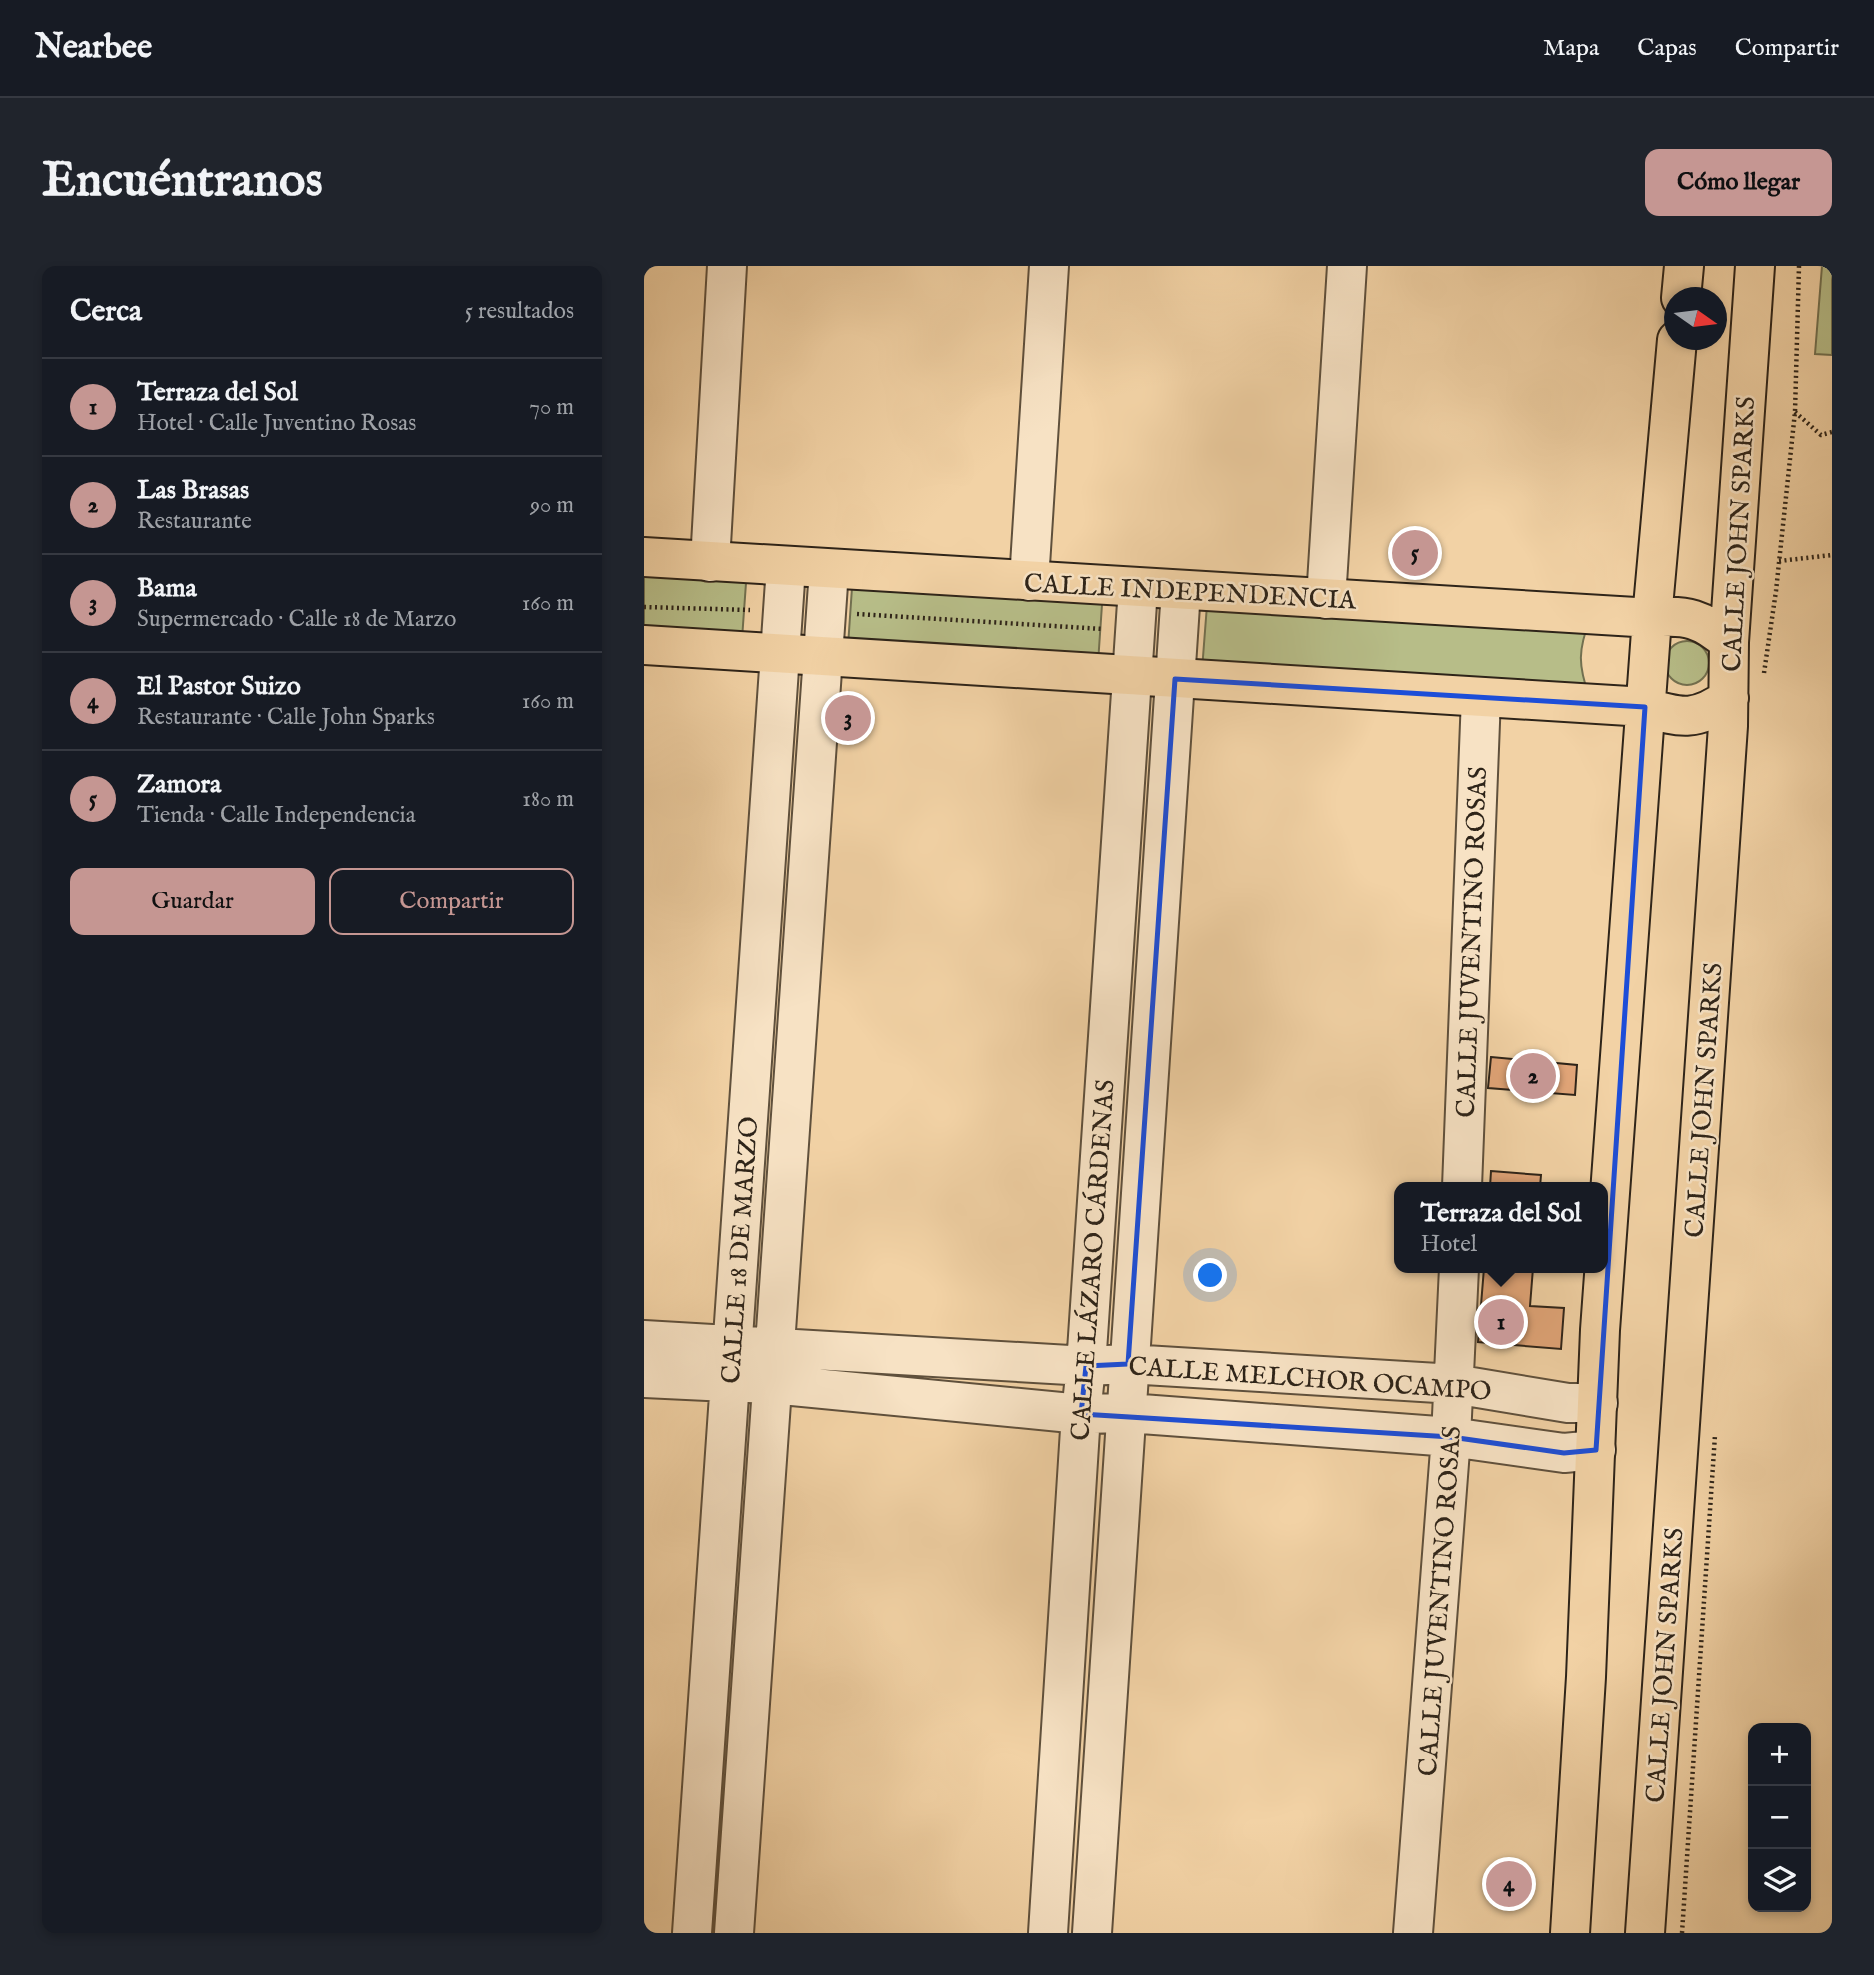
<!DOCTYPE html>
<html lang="es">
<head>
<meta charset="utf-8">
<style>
	body { margin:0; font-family:"IM FELL English",serif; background:#20242c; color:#f1f3f6 }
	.controls { position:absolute; right:21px; bottom:21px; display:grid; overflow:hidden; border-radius:14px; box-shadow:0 4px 10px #0003 }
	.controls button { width:63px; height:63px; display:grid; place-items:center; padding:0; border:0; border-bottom:2px solid #363941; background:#171b24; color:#f1f3f6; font:35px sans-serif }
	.compass { position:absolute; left:1020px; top:21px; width:63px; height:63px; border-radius:50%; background:#171b24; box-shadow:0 4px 10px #0003; rotate:104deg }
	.you { position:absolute; left:567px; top:1010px; width:24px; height:24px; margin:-18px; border:5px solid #fff; border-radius:50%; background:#1a73e8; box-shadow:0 0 0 10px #1a73e833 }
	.badge { display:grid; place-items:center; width:46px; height:46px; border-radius:50%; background:#c59692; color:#111; font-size:23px; font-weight:700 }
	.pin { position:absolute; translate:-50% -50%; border:4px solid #fff; box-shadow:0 2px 7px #0006 }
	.popup { position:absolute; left:750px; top:916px; width:214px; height:91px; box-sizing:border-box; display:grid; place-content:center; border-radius:14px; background:#171b24; filter:drop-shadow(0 2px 5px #0005); font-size:23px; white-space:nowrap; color:#9ea1a6 }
	.popup b { font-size:26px; color:#f1f3f6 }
	.popup::after { content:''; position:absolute; left:50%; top:100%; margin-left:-14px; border:14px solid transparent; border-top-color:#171b24 }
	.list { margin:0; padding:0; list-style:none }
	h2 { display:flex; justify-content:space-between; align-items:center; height:91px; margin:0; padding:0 28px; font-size:30px }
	h2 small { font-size:23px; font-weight:400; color:#9ea1a6 }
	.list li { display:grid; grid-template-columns:46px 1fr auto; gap:21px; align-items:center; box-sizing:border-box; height:98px; padding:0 28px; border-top:2px solid #363941 }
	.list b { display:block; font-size:26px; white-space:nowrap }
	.list p { margin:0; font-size:23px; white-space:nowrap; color:#9ea1a6 }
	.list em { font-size:23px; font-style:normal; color:#9ea1a6 }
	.actions { display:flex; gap:14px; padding:21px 28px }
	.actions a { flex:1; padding:16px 0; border:2px solid #c59692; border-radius:14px; text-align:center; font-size:24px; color:#c59692 }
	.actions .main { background:#c59692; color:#111 }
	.icon { flex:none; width:38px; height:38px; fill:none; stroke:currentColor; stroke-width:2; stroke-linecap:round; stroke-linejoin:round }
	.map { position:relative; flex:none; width:1188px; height:1667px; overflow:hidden; border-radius:14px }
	header { display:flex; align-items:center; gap:42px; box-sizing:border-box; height:98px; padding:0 35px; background:#171b24; border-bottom:2px solid #363941 }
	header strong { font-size:33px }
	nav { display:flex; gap:38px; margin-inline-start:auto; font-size:24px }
	.intro { display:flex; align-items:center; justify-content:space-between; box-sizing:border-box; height:168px; padding:0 42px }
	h1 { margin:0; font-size:49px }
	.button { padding:18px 32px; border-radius:14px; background:#c59692; color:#111; font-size:24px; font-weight:700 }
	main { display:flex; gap:42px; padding:0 42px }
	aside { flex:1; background:#171b24; border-radius:14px; box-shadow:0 4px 10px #0003 }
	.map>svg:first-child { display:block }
	.green { fill:#b7bd88; stroke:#727050; stroke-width:2 }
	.building { fill:#e1a578; stroke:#2e2419; stroke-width:2 }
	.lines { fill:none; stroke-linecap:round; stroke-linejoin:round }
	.minor-casing { stroke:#5f503c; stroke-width:42 }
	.major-casing { stroke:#2e2419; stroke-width:42 }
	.path { stroke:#2e2419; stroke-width:4.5; stroke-dasharray:2 3.5; stroke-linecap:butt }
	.minor { stroke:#f7e2c4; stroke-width:38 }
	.major { stroke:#f2d2a5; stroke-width:38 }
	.marked { fill:none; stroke:#1d4ed8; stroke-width:5; stroke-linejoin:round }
	.labels { text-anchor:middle; stroke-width:5; stroke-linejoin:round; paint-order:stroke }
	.street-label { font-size:26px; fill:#2e2419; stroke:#f7e2c4 }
</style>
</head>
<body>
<header>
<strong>Nearbee</strong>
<nav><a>Mapa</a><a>Capas</a><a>Compartir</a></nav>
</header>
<div class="intro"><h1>Encuéntranos</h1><a class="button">Cómo llegar</a></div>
<main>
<aside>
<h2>Cerca<small>5 resultados</small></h2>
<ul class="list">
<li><span class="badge">1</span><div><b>Terraza del Sol</b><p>Hotel · Calle Juventino Rosas</p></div><em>70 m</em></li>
<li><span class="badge">2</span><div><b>Las Brasas</b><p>Restaurante</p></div><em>90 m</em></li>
<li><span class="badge">3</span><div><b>Bama</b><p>Supermercado · Calle 18 de Marzo</p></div><em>160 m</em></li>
<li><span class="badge">4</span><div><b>El Pastor Suizo</b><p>Restaurante · Calle John Sparks</p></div><em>160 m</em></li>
<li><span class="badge">5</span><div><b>Zamora</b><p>Tienda · Calle Independencia</p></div><em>180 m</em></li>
</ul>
<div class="actions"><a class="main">Guardar</a><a>Compartir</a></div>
</aside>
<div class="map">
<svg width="1188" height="1667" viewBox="0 0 1188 1667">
	<rect width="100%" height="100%" fill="#f2d2a5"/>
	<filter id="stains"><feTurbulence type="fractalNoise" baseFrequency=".00286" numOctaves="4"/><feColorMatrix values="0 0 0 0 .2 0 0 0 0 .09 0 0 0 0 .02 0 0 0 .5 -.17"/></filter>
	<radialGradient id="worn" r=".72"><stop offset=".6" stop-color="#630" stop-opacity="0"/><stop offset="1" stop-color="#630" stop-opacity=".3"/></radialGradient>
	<path class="green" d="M1178 0H1188V89L1171 88Z
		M0 296 103 303 98 373 0 366Z
		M209 307 459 324 454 397 204 380Z
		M564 326 946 353C934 384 934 399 945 430L558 404Z
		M1021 397a22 22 0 1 1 44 0a22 22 0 1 1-44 0Z"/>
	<path class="building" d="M847 791 933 799 931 829 844 822Z
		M847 905 897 909 896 921H846Z
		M840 1002H889L886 1040 920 1042 917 1083 834 1076Z"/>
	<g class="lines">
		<g class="minor-casing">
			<path id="minor" d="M66 296 83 0
				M385 315 405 0
				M682 333 703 0
				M818 921 837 431
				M0 1074 442 1100 484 1098 810 1118 924 1137H954
				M0 1112 128 1118 437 1148 484 1147 807 1171 920 1187 952 1184
				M48 1667 142 301
				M90 1667 185 304
				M404 1667 437 1148 442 1100 494 322
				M448 1667 537 324
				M769 1667 807 1171 815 1002"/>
		</g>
		<g class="major-casing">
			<path id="major" d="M1037 32 1040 0
				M0 291 1008 352C1042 348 1059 353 1085 376
				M0 379 1001 441C1038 453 1053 455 1085 432
				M926 1667 942 1411 956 1064 1008 352 1033 74
				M1001 1667 1084 460 1085 376 1111 0"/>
		</g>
		<path class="path" d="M1151 146 1177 169 1188 166
			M1135 295 1188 289
			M0 341 106 344
			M213 348 459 363
			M1120 407 1132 325 1151 146 1155 0
			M1038 1667 1071 1169"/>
		<use href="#minor" class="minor"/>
		<use href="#major" class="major"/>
	</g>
	<path class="marked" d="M531 413 1001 441 952 1184 920 1187 807 1171 437 1148 442 1100 484 1098Z"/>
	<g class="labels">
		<g class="street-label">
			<text transform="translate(1094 268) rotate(-87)" y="9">CALLE JOHN SPARKS</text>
			<text transform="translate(546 325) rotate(3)" y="9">CALLE INDEPENDENCIA</text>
			<text transform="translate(827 676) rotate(-88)" y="9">CALLE JUVENTINO ROSAS</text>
			<text transform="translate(1059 834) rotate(-86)" y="9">CALLE JOHN SPARKS</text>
			<text transform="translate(95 984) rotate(-86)" y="9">CALLE 18 DE MARZO</text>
			<text transform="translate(448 994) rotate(-86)" y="9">CALLE LÁZARO CÁRDENAS</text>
			<text transform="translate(666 1112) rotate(4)" y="9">CALLE MELCHOR OCAMPO</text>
			<text transform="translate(795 1335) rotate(-86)" y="9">CALLE JUVENTINO ROSAS</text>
			<text transform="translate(1020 1399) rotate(-86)" y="9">CALLE JOHN SPARKS</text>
		</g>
	</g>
	<rect width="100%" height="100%" filter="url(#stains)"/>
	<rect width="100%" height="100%" fill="url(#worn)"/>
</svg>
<div class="controls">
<button>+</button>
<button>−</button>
<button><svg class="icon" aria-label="layers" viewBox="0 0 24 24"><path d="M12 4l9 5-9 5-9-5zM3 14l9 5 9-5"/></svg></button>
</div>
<svg class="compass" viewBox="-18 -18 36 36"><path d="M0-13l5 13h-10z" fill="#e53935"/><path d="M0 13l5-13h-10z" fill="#9ea1a6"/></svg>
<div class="you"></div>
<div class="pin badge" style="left:857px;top:1056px">1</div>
<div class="popup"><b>Terraza del Sol</b>Hotel</div>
<div class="pin badge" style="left:889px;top:810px">2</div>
<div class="pin badge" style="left:204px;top:452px">3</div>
<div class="pin badge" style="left:865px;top:1618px">4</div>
<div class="pin badge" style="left:771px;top:287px">5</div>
</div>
</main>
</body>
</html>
